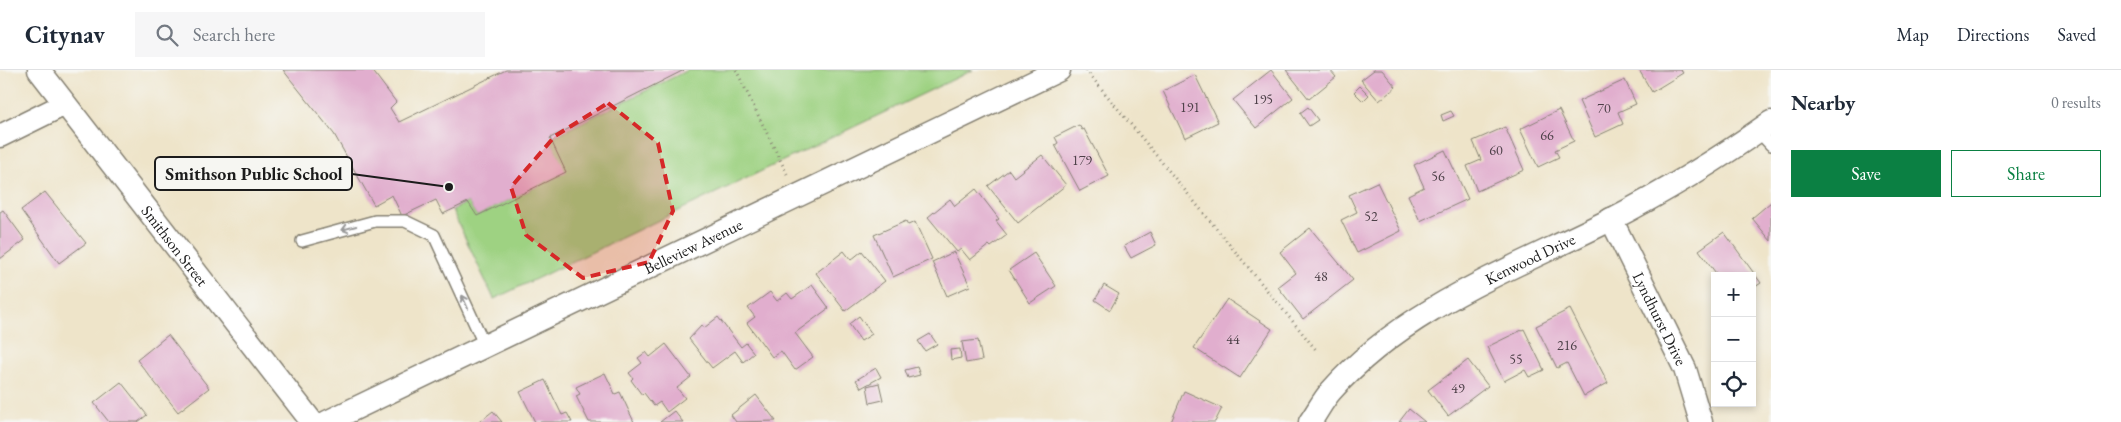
<!DOCTYPE html>
<html lang="en">
<head>
<meta charset="utf-8">
<style>
	body { margin:0; font-family:"EB Garamond",serif; background:#f6f6f7; color:#1f2937 }
	.controls { position:absolute; right:15px; bottom:15px; display:grid; overflow:hidden; border-radius:0px; box-shadow:0 2px 8px #0003 }
	.controls button { width:45px; height:45px; display:grid; place-items:center; padding:0; border:0; border-bottom:1px solid #e0e1e3; background:#fff; color:#1f2937; font:25px sans-serif }
	.list { margin:0; padding:0; list-style:none }
	h2 { display:flex; justify-content:space-between; align-items:center; height:65px; margin:0; padding:0 20px; font-size:21px }
	h2 small { font-size:16px; font-weight:400; color:#747a83 }
	.actions { display:flex; gap:10px; padding:15px 20px }
	.actions a { flex:1; padding:11px 0; border:1px solid #0b8043; border-radius:0px; text-align:center; font-size:18px; color:#0b8043 }
	.actions .main { background:#0b8043; color:#fff }
	.icon { flex:none; width:28px; height:28px; fill:none; stroke:currentColor; stroke-width:2; stroke-linecap:round; stroke-linejoin:round }
	.map { position:relative; flex:none; width:1771px; height:352px; overflow:hidden }
	header { display:flex; align-items:center; gap:30px; box-sizing:border-box; height:70px; padding:0 25px; background:#fff; border-bottom:1px solid #e0e1e3 }
	header strong { font-size:24px }
	nav { display:flex; gap:28px; margin-inline-start:auto; font-size:18px }
	.search { width:350px; height:45px; background:#f6f6f7; display:flex; align-items:center; gap:12px; box-sizing:border-box; padding:0 18px; border-radius:0px; color:#747a83; font-size:19px }
	main { display:flex }
	aside { flex:1; background:#fff }
	.map>svg:first-child { display:block }
	.green { fill:#9ed282; stroke:#5d774f }
	.building { fill:#e1aece }
	.lines { fill:none; stroke-linecap:round; stroke-linejoin:round }
	.lane-casing { stroke:#858072; stroke-width:14 }
	.street-casing { stroke:#858072; stroke-width:25 }
	.path { stroke:#858072; stroke-width:3; stroke-dasharray:1 4; stroke-linecap:butt }
	.lane { stroke:#fff; stroke-width:11 }
	.street { stroke:#fff; stroke-width:22 }
	.oneway { stroke:#999 }
	.marked { fill:#d62828; fill-opacity:0.2; stroke:#d62828; stroke-width:4; stroke-dasharray:10 6; stroke-linejoin:round }
	.labels { text-anchor:middle; stroke-width:5; stroke-linejoin:round; paint-order:stroke }
	.number-label { font-size:14px; fill:#4d4048 }
	.street-label { font-size:16px; fill:#1c1c1c; stroke:#f6f6f2 }
	.leader { fill:none; stroke:#1c1c1c; stroke-width:2 }
	.callout-dot { fill:#1c1c1c; stroke:#f6f6f2; stroke-width:2 }
	.callout { fill:#f6f6f2; stroke:#1c1c1c; stroke-width:2 }
	.callout-label { font-size:18px; text-anchor:middle; font-weight:bold; fill:#1c1c1c }
</style>
</head>
<body>
<header>
<strong>Citynav</strong>
<div class="search"><svg class="icon" aria-label="search" viewBox="0 0 24 24"><circle cx="10" cy="10" r="6"/><path d="M15 15l6 6"/></svg>Search here</div>
<nav><a>Map</a><a>Directions</a><a>Saved</a></nav>
</header>
<main>
<div class="map">
<svg width="1771" height="352" viewBox="0 0 1771 352">
	<rect width="100%" height="100%" fill="#f6f6f2"/>
	<filter id="ink" filterUnits="userSpaceOnUse"><feTurbulence type="fractalNoise" baseFrequency=".02" numOctaves="2"/><feDisplacementMap in="SourceGraphic" scale="10" xChannelSelector="R" yChannelSelector="G"/><feConvolveMatrix kernelMatrix="1 2 1 2 8 2 1 2 1" color-interpolation-filters="sRGB"/></filter>
	<filter id="wash" filterUnits="userSpaceOnUse"><feTurbulence type="fractalNoise" baseFrequency=".0096" numOctaves="4" result="noise"/><feDisplacementMap in="SourceGraphic" scale="20" xChannelSelector="R" yChannelSelector="G"/><feGaussianBlur stdDeviation="1.12" result="paint"/><feColorMatrix in="noise" values="0 0 0 0 0 0 0 0 0 0 0 0 0 0 0 0 0 1.4 0 .05"/><feComposite in="paint" operator="in"/></filter>
	<g filter="url(#wash)">
		<rect width="100%" height="100%" fill="#eee4c9"/>
		<path class="green" d="M688 0H973L494 229 452 140 468 132 477 146 565 102 550 68Z"/>
		<g id="blocks">
			<path class="building" d="M283 0H372L396 32 390 38 399 52 506 0H684L550 68 566 102 477 146 468 132 443 144 436 130 402 146 392 125 374 135 334 64Z
				M1271 0 1293 28 1256 58 1233 30Z
				M1286 0H1330L1336 7 1309 29Z
				M1374 0H1382L1396 17 1379 31 1361 10Z
				M1639 0H1681L1683 3 1652 22Z
				M1195 5 1218 52 1185 68 1163 21Z
				M1625 10 1636 34 1618 42 1623 54 1595 67 1579 31Z
				M1360 16 1369 25 1363 31 1354 22Z
				M1308 37 1318 50 1309 56 1300 43Z
				M1559 40 1574 71 1555 80 1559 87 1538 97 1520 59Z
				M1451 41 1454 46 1443 51 1441 45Z
				M1079 55 1082 60 1084 59 1109 106 1080 121 1055 75 1058 73 1055 67Z
				M1505 57 1524 100 1477 121 1467 96 1481 90 1473 71Z
				M1445 80 1468 129 1420 151 1408 125 1424 117 1414 95Z
				M1042 85 1066 115 1018 153 988 116 1009 100 1014 107Z
				M1377 112 1401 161 1357 183 1341 150 1357 142 1349 125Z
				M976 119 999 149 996 151 1007 165 991 177 989 175 970 190 961 179 957 182 928 147 950 129 955 136Z
				M45 122 86 173 59 193 21 140Z
				M1771 132V171L1752 148Z
				M3 140 25 170 0 189V142Z
				M906 151 908 155 915 152 932 189 893 207 874 165Z
				M1310 158 1353 210 1303 249 1278 217 1296 203 1280 182Z
				M1150 162 1156 175 1131 188 1124 176Z
				M1724 162 1761 213 1752 219V206H1718L1699 180Z
				M844 181 851 190 862 181 885 211 845 241 816 203Z
				M954 182 970 216 947 226 932 192Z
				M1034 183 1056 216 1030 233 1009 200Z
				M812 215 829 238 795 263 813 287 795 300 781 281 772 287 747 253 755 247 748 238 770 222 777 231 787 223 792 229Z
				M1104 215 1119 224 1110 240 1095 230Z
				M1227 229 1272 259 1240 308 1194 278Z
				M1570 239 1608 313 1584 326 1567 293 1557 298 1536 256Z
				M859 246 872 264 861 271 849 254Z
				M718 247 741 277 746 273 754 283 743 292 735 281 712 298 689 269 702 255 704 258Z
				M1524 259 1544 300 1529 307 1525 300 1504 311 1487 277Z
				M930 264 937 274 925 281 918 271Z
				M168 265 209 318 178 342 137 290Z
				M978 270 982 290 966 293 962 272Z
				M666 274 691 307 677 318 685 328 667 342 660 332 654 336 644 323 642 325 631 310 633 308 629 303 642 293 638 288 646 282 650 287Z
				M960 279 961 288 951 290 950 280Z
				M1468 290 1488 316 1448 346 1428 320Z
				M917 297 920 305 908 308 905 300Z
				M876 298 881 307 861 318 856 310Z
				M605 303 615 324 620 322 634 352H589L576 326 580 324 576 317Z
				M545 310 562 345 567 343 572 352H535L520 322Z
				M121 312 147 345 138 352H109L94 333Z
				M879 313 883 330 870 333 867 316Z
				M1184 321 1222 338 1215 352H1171Z
				M756 325 776 351 736 352 731 345Z
				M1409 339 1425 352H1399Z
				M493 341 502 352H479Z
				M674 341 683 352H660Z"/>
		</g>
	</g>
	<g filter="url(#ink)">
		<use href="#blocks" fill-opacity="0" stroke="#858072" stroke-width="1"/>
		<g class="lines">
			<g class="lane-casing">
				<path id="lane" d="M1758 61 1771 75
					M302 171 375 151H405L434 165 485 276"/>
			</g>
			<g class="street-casing">
				<g id="street">
					<path id="s1" d="M39 0 312 352"/>
					<path d="M0 66 65 34"/>
					<path id="s2" d="M1611 149 1685 299 1701 352"/>
					<path id="s3" d="M327 352 1059 0"/>
					<path id="s4" d="M1310 352C1317 342 1323 330 1331 321 1404 238 1513 199 1610 150 1665 122 1720 88 1771 52"/>
				</g>
			</g>
			<path class="path" d="M736 0 787 104
				M1086 0 1317 281"/>
			<use href="#lane" class="lane"/>
			<use href="#street" class="street"/>
		</g>
		<defs><path id="oneway-shaft" d="M-6 0H5M1.5-3L5.5 0L1.5 3" fill="none" stroke-width="1.6" stroke-linecap="round" stroke-linejoin="round" transform="scale(1.25)"/></defs>
		<g class="oneway">
			<use href="#oneway-shaft" transform="translate(349 158) rotate(165)"/>
			<use href="#oneway-shaft" transform="translate(465 232) rotate(-114)"/>
		</g>
	</g>
	<path class="marked" d="M608 33 658 73 673 141 649 192 583 208 526 165 511 117 555 66Z"/>
	<g class="labels">
		<g class="number-label">
			<text x="1263" y="34">195</text>
			<text x="1190" y="42">191</text>
			<text x="1604" y="43">70</text>
			<text x="1547" y="70">66</text>
			<text x="1496" y="85">60</text>
			<text x="1082" y="95">179</text>
			<text x="1438" y="111">56</text>
			<text x="1371" y="151">52</text>
			<text x="1321" y="211">48</text>
			<text x="1233" y="274">44</text>
			<text x="1567" y="280">216</text>
			<text x="1516" y="294">55</text>
			<text x="1458" y="323">49</text>
		</g>
		<g class="street-label">
			<text dy="6" stroke="none"><textPath href="#s3" startOffset="406">Belleview Avenue</textPath></text>
			<text dy="6" stroke="none"><textPath href="#s1" startOffset="222">Smithson Street</textPath></text>
			<text dy="6" stroke="none"><textPath href="#s4" startOffset="278">Kenwood Drive</textPath></text>
			<text dy="6" stroke="none"><textPath href="#s2" startOffset="111">Lyndhurst Drive</textPath></text>
		</g>
	</g>
	<path class="leader" d="M449 117L352 104"/>
	<circle class="callout-dot" cx="449" cy="117" r="5"/>
	<rect class="callout" x="155" y="87" width="197" height="33" rx="5"/>
	<g class="callout-label">
		<text x="254" y="110">Smithson Public School</text>
	</g>
</svg>
<div class="controls">
<button>+</button>
<button>−</button>
<button><svg class="icon" aria-label="locate" viewBox="0 0 24 24"><circle cx="12" cy="12" r="6"/><path d="M12 2v4M12 18v4M2 12h4M18 12h4"/></svg></button>
</div>
</div>
<aside>
<h2>Nearby<small>0 results</small></h2>
<ul class="list">
</ul>
<div class="actions"><a class="main">Save</a><a>Share</a></div>
</aside>
</main>
</body>
</html>
